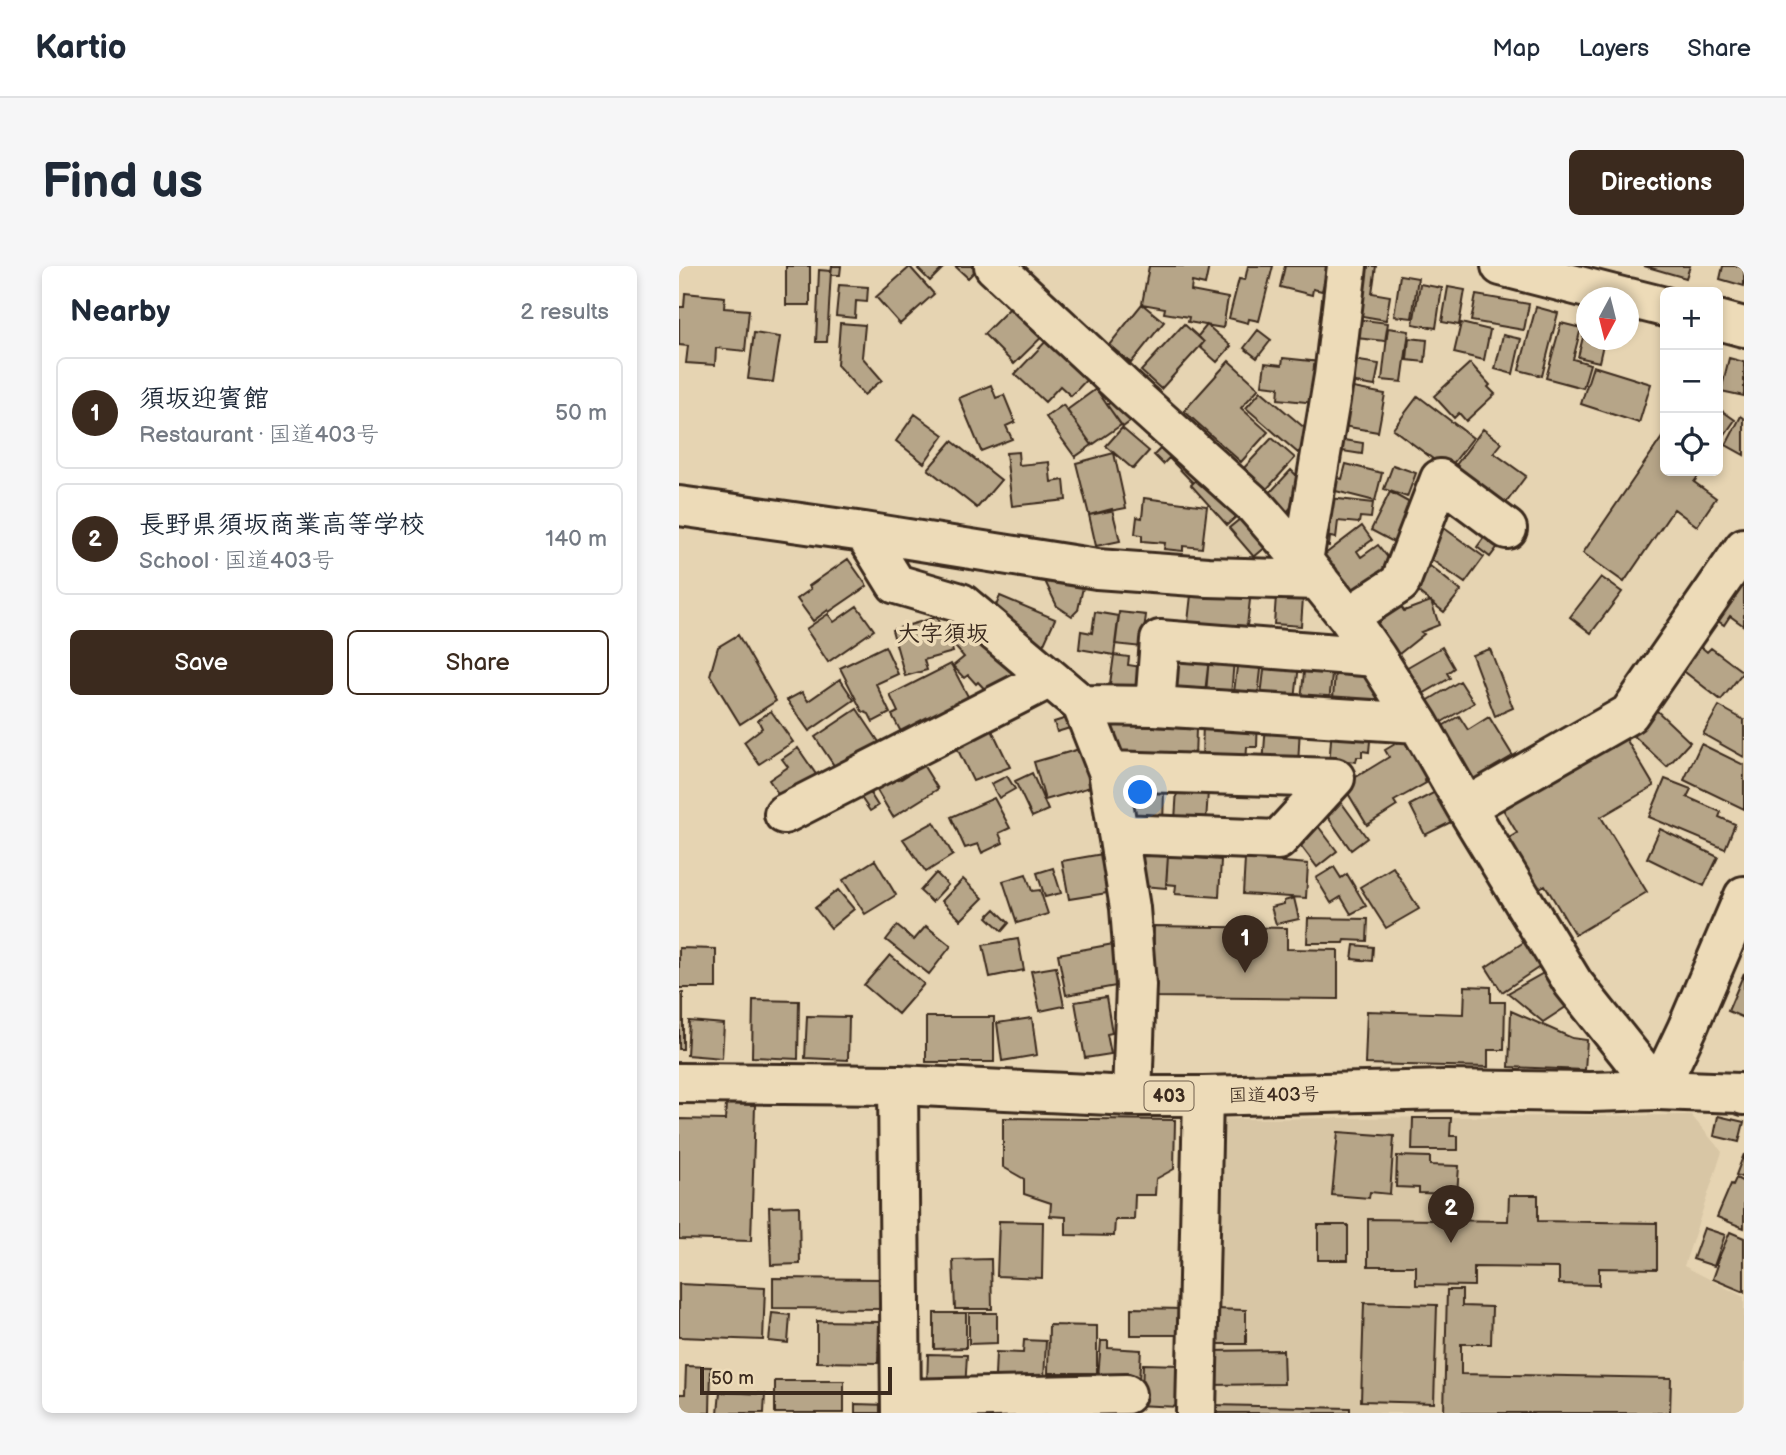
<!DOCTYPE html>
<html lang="en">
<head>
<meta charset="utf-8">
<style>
	body { margin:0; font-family:"Balsamiq Sans","Klee One",sans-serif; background:#f6f6f7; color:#1f2937 }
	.controls { position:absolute; right:21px; top:21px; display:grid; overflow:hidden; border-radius:10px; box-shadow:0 4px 10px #0003 }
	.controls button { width:63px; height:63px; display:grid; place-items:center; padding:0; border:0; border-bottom:2px solid #e0e1e3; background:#fff; color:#1f2937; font:35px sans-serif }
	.compass { position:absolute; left:897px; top:21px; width:63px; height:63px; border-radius:50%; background:#fff; box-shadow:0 4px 10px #0003; rotate:187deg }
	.scale { position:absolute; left:21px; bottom:18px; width:192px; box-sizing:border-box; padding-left:7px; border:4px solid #3b2a1e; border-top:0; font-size:19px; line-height:24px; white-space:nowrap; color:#3b2a1e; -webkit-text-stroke:5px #eddbb8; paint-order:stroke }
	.you { position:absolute; left:462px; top:527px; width:24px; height:24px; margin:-18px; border:5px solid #fff; border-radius:50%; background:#1a73e8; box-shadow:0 0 0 10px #1a73e833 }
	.badge { display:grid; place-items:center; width:46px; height:46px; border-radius:50%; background:#3b2a1e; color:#fff; font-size:23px; font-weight:700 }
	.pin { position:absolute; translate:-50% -58px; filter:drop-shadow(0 2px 4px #0008) }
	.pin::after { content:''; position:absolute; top:37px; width:24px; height:21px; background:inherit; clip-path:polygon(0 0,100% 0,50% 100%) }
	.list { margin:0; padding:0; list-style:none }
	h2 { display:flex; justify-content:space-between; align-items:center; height:91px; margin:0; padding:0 28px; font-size:30px }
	h2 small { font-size:23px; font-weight:400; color:#747a83 }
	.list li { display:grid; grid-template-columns:46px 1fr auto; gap:21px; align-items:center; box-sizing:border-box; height:112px; margin:0 14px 14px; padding:0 14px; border:2px solid #e0e1e3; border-radius:10px }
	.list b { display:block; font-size:26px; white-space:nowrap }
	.list p { margin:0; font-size:23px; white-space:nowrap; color:#747a83 }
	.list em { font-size:23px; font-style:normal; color:#747a83 }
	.actions { display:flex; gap:14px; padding:21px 28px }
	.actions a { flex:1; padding:16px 0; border:2px solid #3b2a1e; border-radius:10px; text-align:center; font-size:24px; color:#3b2a1e }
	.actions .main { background:#3b2a1e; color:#fff }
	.icon { flex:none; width:38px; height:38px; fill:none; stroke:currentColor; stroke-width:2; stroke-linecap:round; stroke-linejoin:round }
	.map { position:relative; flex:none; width:1065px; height:1147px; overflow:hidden; border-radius:10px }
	header { display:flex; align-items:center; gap:42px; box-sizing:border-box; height:98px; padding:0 35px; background:#fff; border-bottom:2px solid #e0e1e3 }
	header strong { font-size:33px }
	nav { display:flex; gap:38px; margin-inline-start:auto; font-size:24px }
	.intro { display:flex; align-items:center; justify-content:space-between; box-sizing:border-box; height:168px; padding:0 42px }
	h1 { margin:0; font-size:49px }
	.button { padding:18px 32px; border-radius:10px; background:#3b2a1e; color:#fff; font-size:24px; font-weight:700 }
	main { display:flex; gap:42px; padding:0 42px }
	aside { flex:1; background:#fff; border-radius:10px; box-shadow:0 4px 10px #0003 }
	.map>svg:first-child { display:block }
	.built { fill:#d8c6a5 }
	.building { fill:#b6a588; stroke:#3b2a1e; stroke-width:2 }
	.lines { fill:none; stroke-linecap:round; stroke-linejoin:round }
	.minor-casing { stroke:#3b2a1e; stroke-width:44 }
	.major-casing { stroke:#3b2a1e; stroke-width:44 }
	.highway-casing { stroke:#3b2a1e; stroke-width:44 }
	.minor { stroke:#eddbb8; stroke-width:38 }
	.major { stroke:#eddbb8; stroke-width:38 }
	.highway { stroke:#eddbb8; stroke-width:38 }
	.labels { text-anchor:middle; stroke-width:7; stroke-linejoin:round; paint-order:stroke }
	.shield { fill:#eddbb8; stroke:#705f4c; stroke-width:2 }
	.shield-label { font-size:18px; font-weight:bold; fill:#3b2a1e }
	.street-label { font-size:19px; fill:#3b2a1e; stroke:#eddbb8 }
	.quarter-label { font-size:23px; font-weight:bold; fill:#3b2a1e; stroke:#eddbb8 }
</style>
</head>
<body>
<header>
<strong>Kartio</strong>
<nav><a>Map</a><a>Layers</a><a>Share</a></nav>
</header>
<div class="intro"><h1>Find us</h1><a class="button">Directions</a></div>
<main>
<aside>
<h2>Nearby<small>2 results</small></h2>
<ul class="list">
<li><span class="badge">1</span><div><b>須坂迎賓館</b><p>Restaurant · 国道403号</p></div><em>50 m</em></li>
<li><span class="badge">2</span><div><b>長野県須坂商業高等学校</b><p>School · 国道403号</p></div><em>140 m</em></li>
</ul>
<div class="actions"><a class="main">Save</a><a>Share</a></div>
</aside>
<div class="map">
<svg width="1065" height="1147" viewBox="0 0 1065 1147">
	<rect width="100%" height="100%" fill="#e6d4b2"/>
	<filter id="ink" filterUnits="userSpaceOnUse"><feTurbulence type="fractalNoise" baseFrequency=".0143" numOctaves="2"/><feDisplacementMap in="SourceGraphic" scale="14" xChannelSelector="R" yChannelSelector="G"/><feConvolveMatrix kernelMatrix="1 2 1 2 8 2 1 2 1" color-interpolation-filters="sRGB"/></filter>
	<g filter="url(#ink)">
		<path class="built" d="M1012 849 1043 886 1005 1000 1065 1031V1147H529L540 853Z"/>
		<path class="building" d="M107 0H131V39H107Z
			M153 0H162L161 9H152Z
			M242 0H266L251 15 239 3Z
			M276 0H301L289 12Z
			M470 0H530L526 19 513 16 512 25 549 32 544 62 509 56 510 51 485 47 486 42 463 38Z
			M569 0H594L580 55 570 53 569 57 550 52 560 13 566 14Z
			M606 0H649L643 25 634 23 633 29 601 21Z
			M672 0H697L693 27 711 30 707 54 666 47Z
			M965 0H1011L1007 12Z
			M1044 0H1065V20L1041 13Z
			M231 1 255 28 221 58 197 31Z
			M140 4 152 5 148 76H137Z
			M721 9 739 12 733 52 715 50Z
			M741 18 763 22 757 62 734 58Z
			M160 19 189 21 188 36 177 35 176 52 157 50Z
			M769 21 786 24 780 59 763 56Z
			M6 27 46 31 45 42 70 44 66 85 37 82 36 99 7 97 9 80 0 79V41H5Z
			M344 29 374 60 335 98 305 68Z
			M797 29 850 38 845 64 792 55Z
			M463 38 485 56 452 97 430 79Z
			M857 41 879 47 863 110 840 104Z
			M669 52 709 57 706 75 667 71Z
			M908 55V74H925L920 96 899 91Z
			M161 57 186 59 183 91 203 114 185 129 158 99Z
			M782 57 811 64 805 94 775 87Z
			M882 57 902 62 894 93 911 98 904 122 867 112Z
			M505 58 525 76 482 123 462 105Z
			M528 59 552 80 538 96 521 81 525 76 519 70Z
			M709 62 730 65 723 116 703 114Z
			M579 64 592 74 578 92 565 82Z
			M75 67 101 71 94 116 69 113Z
			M824 69 842 73 834 108 816 103Z
			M730 72 748 74 746 96 728 94Z
			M369 73 415 106 392 130 381 120 366 136 336 108Z
			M604 92 641 96 636 137 599 133 600 121 583 119 586 97 603 99Z
			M661 92 700 98 696 120 658 114Z
			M1050 92 1065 96V130L1042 125Z
			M550 95 580 122 562 142 589 166 562 196 505 145Z
			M791 97 811 119 809 121 816 128 787 155 780 147 775 152 755 130Z
			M914 100 972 118 960 157 902 138Z
			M312 119 317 132 325 129 336 156 327 160 333 173 302 185 280 132Z
			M664 120 706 128 699 166 658 159Z
			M417 123 442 159 413 179 388 144Z
			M582 125 634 169 619 187 567 142Z
			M444 127 460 149 444 161 428 139Z
			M739 130 794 172 772 200 762 199 714 163Z
			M384 139 413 179 396 191 367 151Z
			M1039 142 1056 154 1042 174 1039 172Z
			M236 148 265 169 245 197 217 175Z
			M1062 150 1065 152V189L1047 179Z
			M443 162 470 185 454 203 427 180Z
			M651 162 667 164 665 174 684 177 683 188 664 185 662 191 647 190Z
			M804 163 823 177 815 187 847 210 821 245 771 207Z
			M986 167V205H1023L1015 216 1037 232 1018 260 995 243 945 316 904 287Z
			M493 171 502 180 484 198 475 189Z
			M593 172 616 192 586 225 563 204Z
			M273 175 322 214 298 242 249 203Z
			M506 177 530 201 514 217 490 192Z
			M339 186 340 199 370 196 372 216 385 214 387 234 333 240 327 187Z
			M435 187 447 242 410 249 397 197Z
			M667 198 703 207 696 235 645 222 648 209 663 213Z
			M714 199 737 207 728 231 705 223Z
			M532 200 568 241 548 259 512 219Z
			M612 204 630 222 605 249 586 232Z
			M711 226 742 243 722 280 692 264Z
			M642 231 694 237 692 252 681 251 680 257 659 255 657 272 651 271 650 280 646 279V284L635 283Z
			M465 232 528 240 523 282 504 280V285L485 283 486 277 463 275V269L456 268 458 251 463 252Z
			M433 243 441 275 417 280 410 249Z
			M571 245 595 274 575 291 550 262Z
			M683 260 693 274 678 285 682 291 699 279 717 302 680 331 671 319 664 324 641 292Z
			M765 262 805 291 786 317 746 289Z
			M812 262 826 271 811 291 798 281Z
			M169 293 188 320 150 346 149 344 134 355 118 333 132 323 130 320Z
			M751 300 782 325 765 346 733 321Z
			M367 301 407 308 399 344 393 350 378 340 366 315Z
			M1049 308 1065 318V360L1051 350 1045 359 1024 345Z
			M922 311 943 326 912 367 891 351Z
			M573 316 568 360 553 359 552 367 534 365 535 359 509 356 513 320Z
			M598 316 625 318 622 360 595 358Z
			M321 330 376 353 361 386 311 355Z
			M752 335 760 359 742 366 745 368 715 392 688 354 721 339 725 345Z
			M178 340 195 364 149 396 127 363 149 348 155 356Z
			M416 346 440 350 435 389 400 383 402 365 413 367Z
			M440 346 467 349 463 381 436 378Z
			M258 351 266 377 271 375 274 386 245 394 248 404 226 410 213 364Z
			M290 363 338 408 312 430 299 416 297 418 289 409 285 412 274 400 285 391 273 377Z
			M59 369 97 435 61 458 31 409 39 381Z
			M1012 372 1028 386 1032 382 1064 406 1042 434 993 396Z
			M488 379 531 384 526 426 492 422Z
			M206 380 219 408 197 418 211 447 194 456 190 448 183 445 161 402Z
			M531 380 556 382 552 430 527 427Z
			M763 381 775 402 768 407 771 412 740 430 725 403Z
			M560 383 584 386 579 430 555 427Z
			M811 383 834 442 816 450 793 389Z
			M587 387 621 390 616 434 582 430Z
			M627 388 655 391 650 436 622 433Z
			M435 389 450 391 449 399 469 402 465 430 430 425Z
			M272 398 292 436 232 466 230 462 222 466 213 449 219 446 211 429Z
			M656 405 699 407 698 435 654 433Z
			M161 413 175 434 130 465 108 434 123 426 129 435Z
			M781 415 795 437 761 457 748 435Z
			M1040 440 1065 454V491L1024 468Z
			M975 442 1011 476 988 501 952 467Z
			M178 443 204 482 162 510 136 471Z
			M92 445 114 476 80 498 65 476 83 462 79 454Z
			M579 450 578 481H568L567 498 523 496 524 454Z
			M780 450 789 464 810 451 834 490 791 517 757 464Z
			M391 451 394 461 378 466 375 456Z
			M587 458 621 460 619 500 584 499Z
			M428 459 517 463 516 493 427 489Z
			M653 460 692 464 690 486 683 485V491H678L677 496 669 495 668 503 650 501Z
			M940 461 975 520 922 551 968 626 896 669 866 619 850 628 820 578 838 567 818 533Z
			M313 464 331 501 294 515 277 480Z
			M736 466 759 504 745 513 747 517 715 535 718 540 688 559 664 519 710 491 706 484Z
			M1022 478 1065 499V543L1005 514Z
			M119 482 145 520 110 544 90 514 109 501 103 493Z
			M404 482 415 520 366 534 355 496Z
			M212 497 222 513 244 499 259 523 214 551 190 511Z
			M353 507 369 544 353 551 336 515Z
			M328 510 336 523 320 532 312 518Z
			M986 513 1012 523 1008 531 1042 546 1040 551 1056 558 1046 583 970 551Z
			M453 514 485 525 484 559 440 556Z
			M184 516 199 540 191 545 175 521Z
			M764 522 780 552 746 569 731 539Z
			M498 523 529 525 527 556 496 554Z
			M315 532 331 562 320 567 324 577 303 587 299 578 286 582 272 551Z
			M662 536 688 572 672 584 646 547Z
			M255 556 274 589 247 606 224 573Z
			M636 556 658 585 638 601 616 572Z
			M981 563 1039 591 1025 620 968 592Z
			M435 586 441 625 390 633 383 595Z
			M454 589 489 590 487 622 451 619Z
			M489 590 542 594 540 631 496 628 497 619 487 618Z
			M566 593 629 598 627 632 564 628Z
			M196 594 217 629 186 648 164 614Z
			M655 601 662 612 668 608 687 640 672 648 662 631 652 637 637 612Z
			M714 601 740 643 707 662 681 621Z
			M374 602 382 627 366 631 358 607Z
			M257 607 269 619 253 636 241 625Z
			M347 608 353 625 361 624 369 648 338 657 324 615Z
			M284 613 304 632 282 654 263 635Z
			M159 624 175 643 152 662 136 642Z
			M615 632 620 653 597 658 592 641 605 638V635Z
			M316 643 330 657 323 665 308 651Z
			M629 652 689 653 688 675 666 674 665 677H628Z
			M218 660 235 674 247 660 272 680 250 708 207 674Z
			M475 660 608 662V683L659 684V733L474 731Z
			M339 673 345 704 311 711 304 679Z
			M848 674 865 698 823 726 807 701Z
			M440 677 448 718 387 729 379 688Z
			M675 679 694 681 693 695 673 693Z
			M0 682 37 683V722H0Z
			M211 689 245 718 219 748 185 719Z
			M377 701 385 740 361 745 352 705Z
			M868 705 890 739 864 756 829 727Z
			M1065 707V752L1049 745Z
			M786 720 812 721V736H826L825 784H809V801L686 798 688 745 785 748Z
			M0 727H4V783H0Z
			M427 731 433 767 428 768 432 788 406 792 396 736Z
			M74 734 120 735 119 793 73 791Z
			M832 745 893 772 908 774 906 804 830 801Z
			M128 750 170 751 169 794 126 792Z
			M247 751H315V796H247Z
			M353 752 358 789 323 795 318 757Z
			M10 755 45 758 43 792 8 789Z
			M47 838 76 839 72 975 0 973V853L46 854Z
			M1039 850 1065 856 1060 876 1035 870Z
			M324 852 496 854 495 903 477 913 476 929H456L455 954H436L435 970 387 969V951L371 950 372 937 345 928V913L324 901Z
			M734 852H772L771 870H779V884H733Z
			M659 866 715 870 711 928 691 926 690 932 653 929Z
			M1065 888V912L1057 909Z
			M718 890 751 891V899L780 900 778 928 740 927V922L717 921Z
			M1057 912 1065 916V962L1038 951 1052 918 1054 919Z
			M830 929H859V955L978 957V1003L920 1002V1019L880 1018V1002L795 1001V1020L737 1019V1000H689V953L829 955Z
			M120 940 121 998 92 999 90 941Z
			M320 955 364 956 363 1012 318 1010Z
			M639 959H669V994H639Z
			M1025 962 1046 969 1035 1000 1014 993Z
			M1051 966 1065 972V1026L1034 1013 1039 999 1037 998Z
			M312 993 313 1043H276L274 994Z
			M94 1012 205 1013V1043L94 1042Z
			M0 1018 86 1022 84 1074 0 1071Z
			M768 1024H783V1040L813 1041 812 1078H782V1108L992 1112 991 1147H765Z
			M685 1037 758 1039 755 1137 682 1135Z
			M452 1042 505 1043V1069H452Z
			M535 1043 567 1044V1078H535Z
			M93 1047 111 1049 109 1077 90 1075Z
			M255 1047H287V1082L255 1083Z
			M290 1047H318V1077L290 1078Z
			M138 1055 200 1056 199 1097 138 1096Z
			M370 1059 418 1060V1107H369Z
			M345 1074 367 1075 365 1113 316 1110 317 1086 344 1087Z
			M422 1075H429V1082L462 1084 460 1115 419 1112Z
			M604 1084 605 1118 531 1119V1085Z
			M249 1088 288 1089 286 1124 248 1122Z
			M464 1098 503 1099 502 1141 455 1139 463 1127Z
			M7 1100 32 1101 31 1147H0V1128H6Z
			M96 1115H165V1147H96Z
			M41 1126 86 1128 85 1147H39Z
			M176 1138 210 1139V1147H176Z
			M534 1139 671 1142V1147H534Z"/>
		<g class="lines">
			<g class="minor-casing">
				<path id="minor" d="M315 0 451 127 576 240 624 295 669 351 697 391 739 457 787 541 894 717 979 824
					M0 240 185 266 418 303 529 311 640 314
					M185 266 217 318 282 337 371 412
					M624 295 655 110 668 0
					M669 351 721 317 761 213 828 263
					M403 439 429 505 451 642 457 719 453 830
					M476 440 481 374 697 391
					M429 505 656 512 599 574 439 568
					M787 541 950 448 1065 282
					M105 548 371 412 403 439 476 440 739 457
					M219 819 222 1147
					M222 1133 447 1128
					M517 1147 524 830"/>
			</g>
			<g class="major-casing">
				<path id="major" d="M822 0 947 32
					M950 32 986 41
					M1039 54 1065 61
					M979 824 1060 827 1065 829"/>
			</g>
			<g class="highway-casing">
				<path id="highway" d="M0 817 219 819 453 830H524L768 824 911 826 979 824 1008 763 1065 630"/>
			</g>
			<use href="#minor" class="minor"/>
			<use href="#major" class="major"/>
			<use href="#highway" class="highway"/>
		</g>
	</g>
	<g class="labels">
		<rect class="shield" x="465.5" y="815.5" width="49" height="29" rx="5"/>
		<g class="shield-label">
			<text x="490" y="836">403</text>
		</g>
		<g class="street-label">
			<text transform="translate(595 828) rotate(-1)" y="7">国道403号</text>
		</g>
		<g class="quarter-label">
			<text x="264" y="375">大字須坂</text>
		</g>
	</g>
</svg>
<div class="controls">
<button>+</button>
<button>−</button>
<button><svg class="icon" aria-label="locate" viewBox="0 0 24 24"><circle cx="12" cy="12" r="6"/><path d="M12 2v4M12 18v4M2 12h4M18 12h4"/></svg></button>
</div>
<svg class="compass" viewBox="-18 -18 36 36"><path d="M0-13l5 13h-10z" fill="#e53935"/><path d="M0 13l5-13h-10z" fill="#747a83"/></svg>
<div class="scale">50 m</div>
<div class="you"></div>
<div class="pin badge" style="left:566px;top:707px">1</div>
<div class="pin badge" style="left:772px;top:977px">2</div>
</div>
</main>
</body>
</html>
